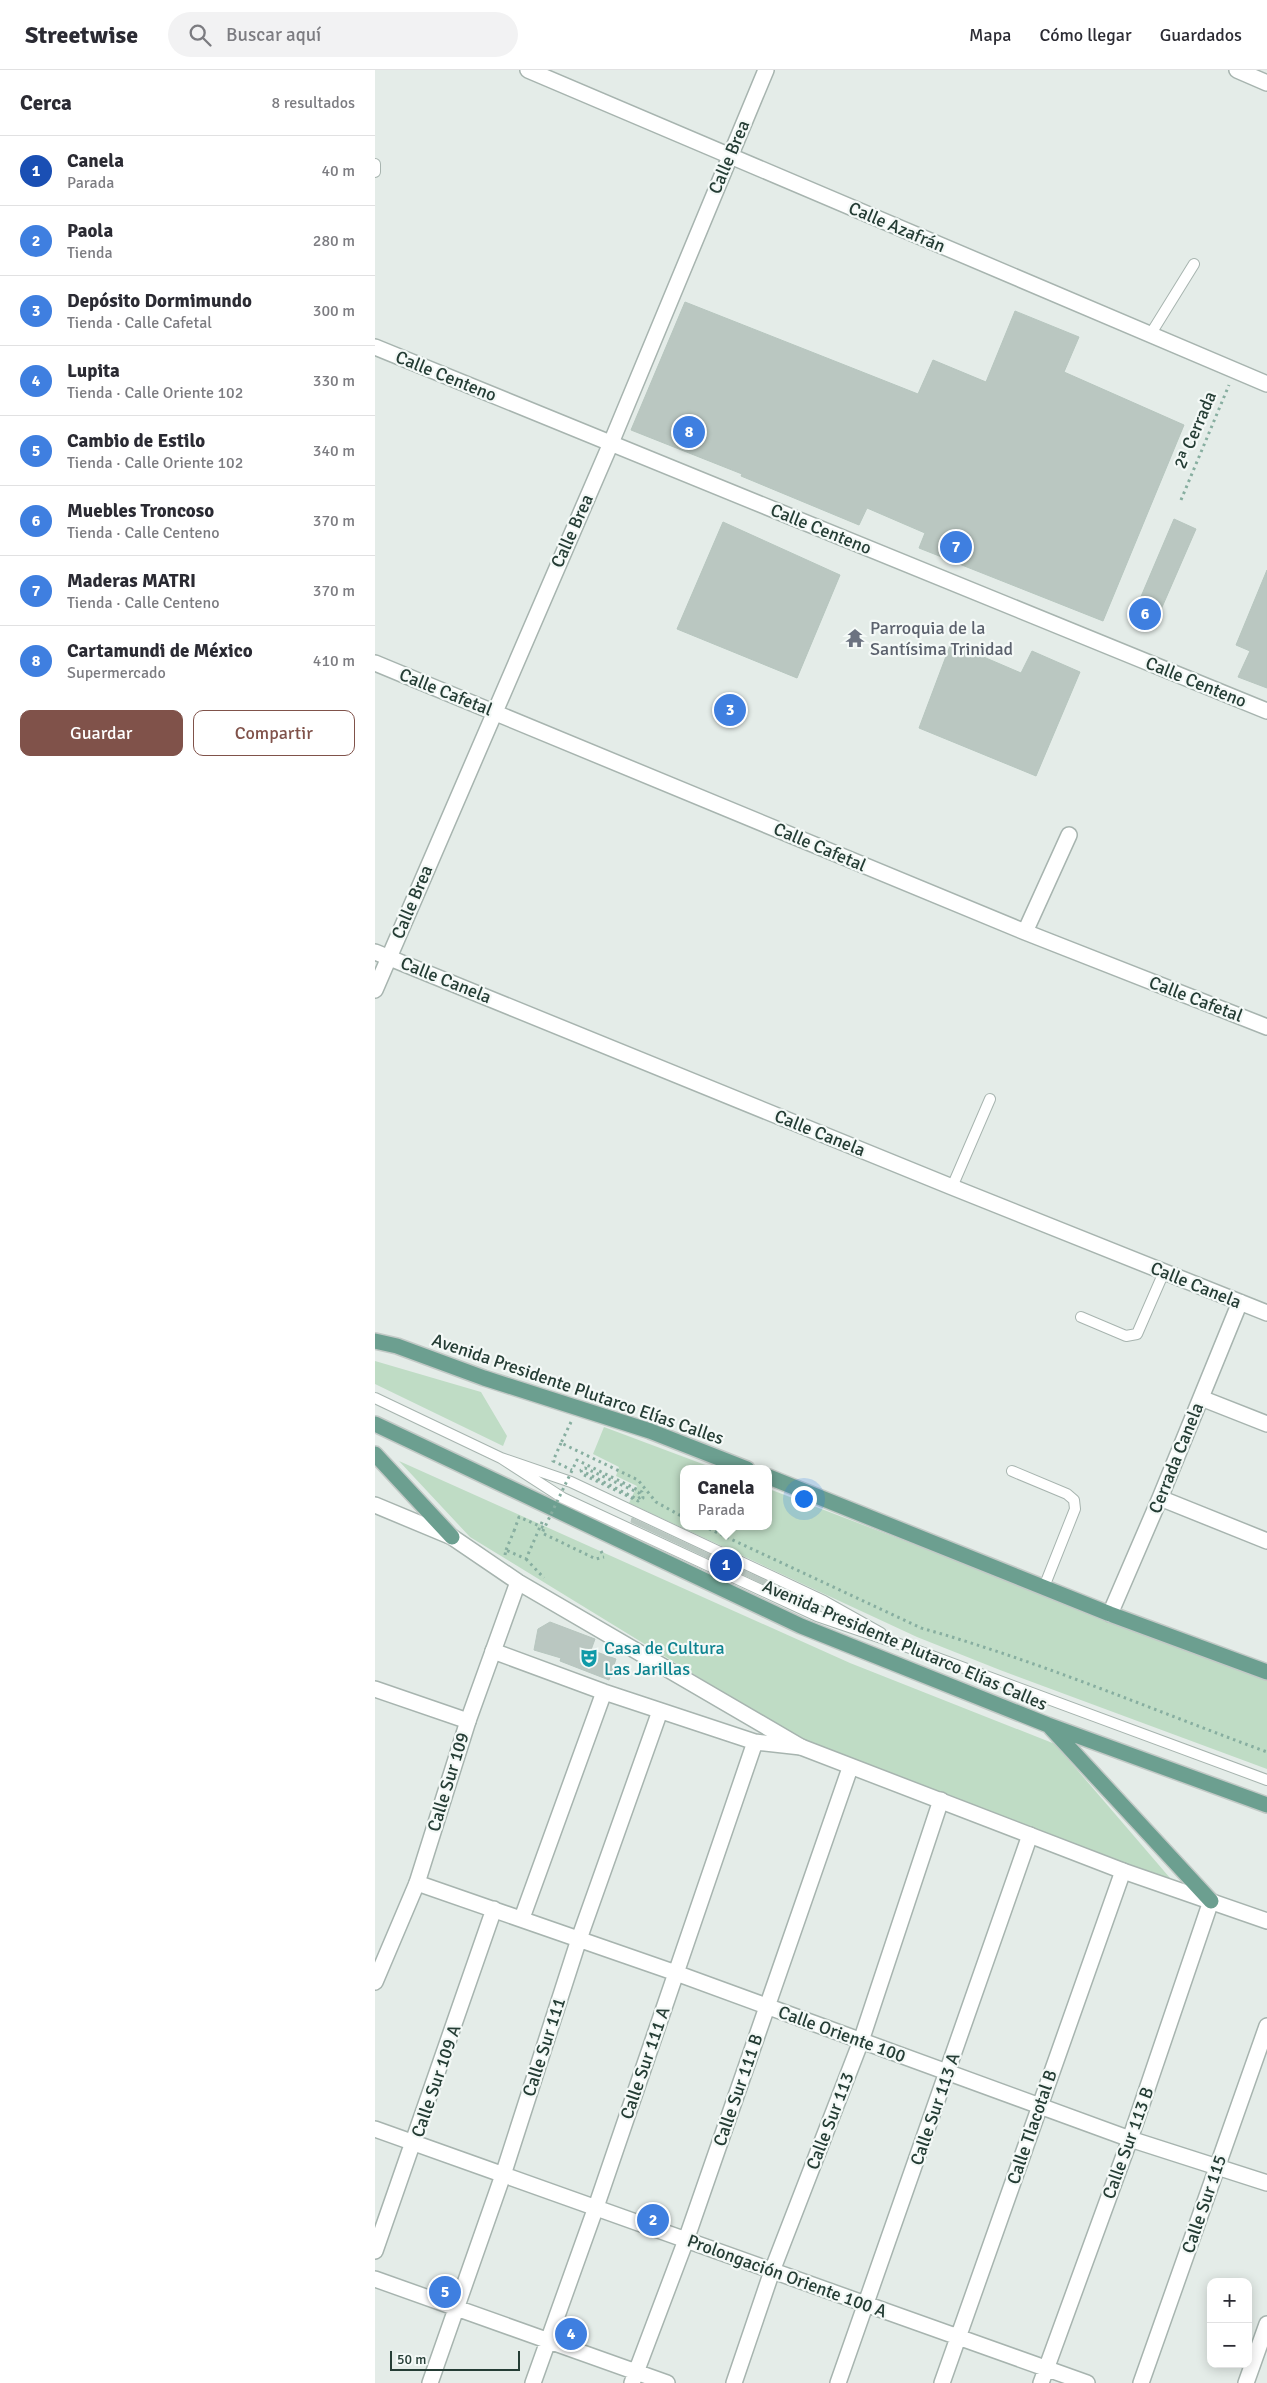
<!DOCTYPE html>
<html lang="es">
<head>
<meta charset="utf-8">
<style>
	body { margin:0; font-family:Signika,sans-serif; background:#f2f2f3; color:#2b2b33 }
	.controls { position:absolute; right:15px; bottom:15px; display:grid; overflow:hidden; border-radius:10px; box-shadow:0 2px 12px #0003 }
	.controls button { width:45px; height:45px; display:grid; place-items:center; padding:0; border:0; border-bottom:1px solid #e1e1e2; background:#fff; color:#2b2b33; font:25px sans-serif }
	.scale { position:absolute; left:15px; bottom:12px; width:130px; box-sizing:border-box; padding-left:5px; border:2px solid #253d35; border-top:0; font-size:14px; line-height:18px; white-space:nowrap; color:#253d35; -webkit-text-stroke:4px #f4f9f7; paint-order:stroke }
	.you { position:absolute; left:428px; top:1428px; width:18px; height:18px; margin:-12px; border:4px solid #fff; border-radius:50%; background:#1a73e8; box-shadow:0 0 0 8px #1a73e833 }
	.badge { display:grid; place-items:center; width:32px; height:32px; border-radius:50%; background:#80524a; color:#fff; font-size:16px; font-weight:700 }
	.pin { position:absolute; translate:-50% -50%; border:2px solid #fff; box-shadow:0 1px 5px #0006 }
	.popup { position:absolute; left:305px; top:1395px; width:92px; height:65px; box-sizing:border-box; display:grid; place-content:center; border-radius:10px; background:#fff; filter:drop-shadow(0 1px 4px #0005); font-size:16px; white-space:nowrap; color:#7c7c81 }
	.popup b { font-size:19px; color:#2b2b33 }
	.popup::after { content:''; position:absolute; left:50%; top:100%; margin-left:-10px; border:10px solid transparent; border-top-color:#fff }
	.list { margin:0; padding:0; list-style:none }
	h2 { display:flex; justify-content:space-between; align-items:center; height:65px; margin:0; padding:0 20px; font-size:21px }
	h2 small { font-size:16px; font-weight:400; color:#7c7c81 }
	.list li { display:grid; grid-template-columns:32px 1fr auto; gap:15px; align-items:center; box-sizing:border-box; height:70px; padding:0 20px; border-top:1px solid #e1e1e2 }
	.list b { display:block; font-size:19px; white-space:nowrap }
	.list p { margin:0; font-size:16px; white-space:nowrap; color:#7c7c81 }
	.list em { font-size:16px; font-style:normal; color:#7c7c81 }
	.actions { display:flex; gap:10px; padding:15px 20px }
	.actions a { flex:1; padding:11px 0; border:1px solid #80524a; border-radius:10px; text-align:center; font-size:18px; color:#80524a }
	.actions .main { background:#80524a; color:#fff }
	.icon { flex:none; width:28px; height:28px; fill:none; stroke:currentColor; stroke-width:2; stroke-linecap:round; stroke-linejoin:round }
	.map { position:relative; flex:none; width:892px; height:2313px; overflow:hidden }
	header { display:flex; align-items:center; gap:30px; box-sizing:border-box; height:70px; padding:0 25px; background:#fff; border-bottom:1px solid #e1e1e2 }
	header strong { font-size:24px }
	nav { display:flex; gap:28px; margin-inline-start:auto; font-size:18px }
	.search { width:350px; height:45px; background:#f2f2f3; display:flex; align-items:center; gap:12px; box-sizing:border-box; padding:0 18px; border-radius:28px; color:#7c7c81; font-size:19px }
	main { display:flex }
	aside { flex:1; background:#fff }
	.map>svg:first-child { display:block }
	.green { fill:#bfdcc5 }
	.building { fill:#bac7c1; stroke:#b7c6bf }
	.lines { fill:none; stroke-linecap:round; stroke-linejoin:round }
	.service-casing { stroke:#a7b4af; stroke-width:12 }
	.minor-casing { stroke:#a7b4af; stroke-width:18 }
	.tertiary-casing { stroke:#a7b4af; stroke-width:18 }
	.primary-casing { stroke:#c2c9c6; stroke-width:18 }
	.path { stroke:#87aea0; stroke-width:3; stroke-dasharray:2.5 4; stroke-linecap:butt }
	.service { stroke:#fff; stroke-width:10 }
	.minor { stroke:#fff; stroke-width:15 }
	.tertiary { stroke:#fff; stroke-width:15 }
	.primary { stroke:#6c9f90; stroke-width:15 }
	.path-bridge { stroke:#87aea0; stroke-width:3; stroke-dasharray:2.5 4; stroke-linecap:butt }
	.labels { text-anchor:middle; stroke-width:4.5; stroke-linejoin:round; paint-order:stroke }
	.street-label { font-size:18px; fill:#253d35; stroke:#f4f9f7 }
	.worship-label { font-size:18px; fill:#5b616d; stroke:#f4f9f7; text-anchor:start }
	.culture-label { font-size:18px; fill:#0d838f; stroke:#f4f9f7; text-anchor:start }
</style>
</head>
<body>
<header>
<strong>Streetwise</strong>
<div class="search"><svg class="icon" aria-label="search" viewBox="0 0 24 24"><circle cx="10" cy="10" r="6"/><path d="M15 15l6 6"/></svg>Buscar aquí</div>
<nav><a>Mapa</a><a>Cómo llegar</a><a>Guardados</a></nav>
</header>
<main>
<aside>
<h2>Cerca<small>8 resultados</small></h2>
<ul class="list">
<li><span class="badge" style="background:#1a4fb4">1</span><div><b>Canela</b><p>Parada</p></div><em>40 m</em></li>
<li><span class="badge" style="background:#3f7fe0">2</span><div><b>Paola</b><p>Tienda</p></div><em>280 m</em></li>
<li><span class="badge" style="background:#3f7fe0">3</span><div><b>Depósito Dormimundo</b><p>Tienda · Calle Cafetal</p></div><em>300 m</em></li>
<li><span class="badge" style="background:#3f7fe0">4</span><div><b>Lupita</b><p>Tienda · Calle Oriente 102</p></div><em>330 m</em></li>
<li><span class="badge" style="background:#3f7fe0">5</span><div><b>Cambio de Estilo</b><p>Tienda · Calle Oriente 102</p></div><em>340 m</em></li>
<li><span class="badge" style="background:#3f7fe0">6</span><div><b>Muebles Troncoso</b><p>Tienda · Calle Centeno</p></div><em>370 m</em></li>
<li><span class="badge" style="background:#3f7fe0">7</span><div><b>Maderas MATRI</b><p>Tienda · Calle Centeno</p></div><em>370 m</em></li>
<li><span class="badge" style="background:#3f7fe0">8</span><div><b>Cartamundi de México</b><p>Supermercado</p></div><em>410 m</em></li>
</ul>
<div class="actions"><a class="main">Guardar</a><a>Compartir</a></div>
</aside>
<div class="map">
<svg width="892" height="2313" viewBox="0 0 892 2313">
	<rect width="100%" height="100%" fill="#e4ece8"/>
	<path class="green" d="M0 1291 106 1322 132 1366 128 1376 0 1314Z
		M229 1357 341 1399H308V1456H394V1419L892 1609V1699L625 1600 542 1567 254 1433 262 1416 241 1406 244 1397 218 1384Z
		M24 1391 475 1593 680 1674 801 1815 426 1670 95 1467Z"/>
	<path class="building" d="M310 232 543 324 558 290 611 312 640 241 704 267 689 302 809 355 728 551 544 478 550 463 492 438 484 455 366 406 367 404 256 360Z
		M799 449 821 459 781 551 759 543Z
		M348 452 465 505 422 608 302 559Z
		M892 500V618L863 607 875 581 861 575Z
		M576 573 646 603 657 581 705 602 661 706 544 658Z
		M257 1448 444 1536 442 1539 256 1452Z
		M175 1552 220 1569 216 1580 241 1589 234 1610 185 1591 186 1588 159 1580 163 1559Z"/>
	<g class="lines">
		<g class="service-casing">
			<path id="service" d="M0 94V102
				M775 265 819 194
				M577 1117 615 1029
				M706 1247 751 1266 762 1264 789 1202
				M0 1328 126 1388 196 1412 449 1531 506 1563
				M126 1388 188 1428 442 1546 527 1575 892 1710
				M637 1401 692 1424 699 1430 700 1439 669 1517"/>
		</g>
		<g class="minor-casing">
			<path id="minor" d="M153 0 892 314
				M862 0 892 13
				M0 277 892 641
				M0 593 650 862 892 957
				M650 862 694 765
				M0 882 577 1117 892 1243
				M0 920 236 373 391 0
				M826 1328 892 1354
				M785 1428 892 1471
				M735 1544 785 1428 865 1232
				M118 1581 229 1622 380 1672 426 1677
				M0 1619 93 1651
				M42 1813 301 1903 755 2069 892 2113
				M147 1848 229 1622
				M0 2059 712 2313
				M0 2181 119 1839
				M0 2209 292 2313
				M55 2313 128 2105 204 1869 285 1641
				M158 2313 221 2137 380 1672
				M257 2313 311 2170 475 1698
				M359 2313 397 2201 486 1971 566 1730
				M463 2313 655 1765
				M567 2313 748 1801
				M666 2313 755 2069 836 1831
				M766 2313 892 1956
				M871 2313 892 2254"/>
		</g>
		<g class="tertiary-casing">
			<path id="tertiary" d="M0 1435 77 1467 143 1512 426 1677 748 1801 892 1851
				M0 1912 42 1813 93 1651 143 1512"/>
		</g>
		<g class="primary-casing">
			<path id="primary" d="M0 1271 22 1276 109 1308 275 1361 372 1399
				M0 1354 426 1556 673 1655 892 1735
				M0 1384 77 1467
				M394 1407 735 1544 892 1602
				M676 1658 836 1831"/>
		</g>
		<path class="path" d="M806 430 854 315
			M196 1352 186 1373 263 1410 281 1432 308 1447
			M328 1456 546 1558C664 1591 778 1640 892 1682
			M131 1480 139 1461
			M226 1481 229 1487
			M130 1485 131 1480 151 1489 168 1450
			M151 1489 169 1508"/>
		<use href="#service" class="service"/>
		<use href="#minor" class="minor"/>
		<use href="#tertiary" class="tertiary"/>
		<use href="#primary" class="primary"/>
		<path class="path-bridge" d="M186 1373 178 1391 197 1400
			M211 1403 262 1429 266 1427 264 1423 210 1398 206 1400 207 1404 263 1431 268 1428 267 1422 202 1390 167 1463 221 1489 229 1487
			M139 1461 144 1447 169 1458"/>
	</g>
	<defs>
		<g id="temple-bare" transform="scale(1.5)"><path d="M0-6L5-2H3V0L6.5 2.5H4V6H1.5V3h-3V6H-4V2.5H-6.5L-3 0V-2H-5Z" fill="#6b7280" stroke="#f4f9f7" stroke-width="2.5" paint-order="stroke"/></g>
		<g id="theatre-bare" transform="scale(1.5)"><path d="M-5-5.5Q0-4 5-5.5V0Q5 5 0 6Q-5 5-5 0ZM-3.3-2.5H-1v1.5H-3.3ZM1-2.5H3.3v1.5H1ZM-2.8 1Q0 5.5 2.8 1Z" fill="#0f9aa8" stroke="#f4f9f7" stroke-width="2.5" paint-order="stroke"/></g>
	</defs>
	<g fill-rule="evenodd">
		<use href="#temple-bare" x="480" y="568"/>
		<use href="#theatre-bare" x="214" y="1588"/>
	</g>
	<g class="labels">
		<g class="street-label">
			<text transform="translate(354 87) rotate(-67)" y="6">Calle Brea</text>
			<text transform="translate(522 157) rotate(23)" y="6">Calle Azafrán</text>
			<text transform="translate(71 306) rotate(22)" y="6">Calle Centeno</text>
			<text transform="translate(820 360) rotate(-67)" y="6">2ª Cerrada</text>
			<text transform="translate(446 459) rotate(22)" y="6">Calle Centeno</text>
			<text transform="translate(197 461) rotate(-66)" y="6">Calle Brea</text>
			<text transform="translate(821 612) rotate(22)" y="6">Calle Centeno</text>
			<text transform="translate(71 622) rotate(22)" y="6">Calle Cafetal</text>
			<text transform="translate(445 777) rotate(23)" y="6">Calle Cafetal</text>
			<text transform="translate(37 832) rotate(-67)" y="6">Calle Brea</text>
			<text transform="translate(71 910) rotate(22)" y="6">Calle Canela</text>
			<text transform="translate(821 929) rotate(21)" y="6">Calle Cafetal</text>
			<text transform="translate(445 1063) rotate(22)" y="6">Calle Canela</text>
			<text transform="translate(821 1215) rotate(22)" y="6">Calle Canela</text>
			<text transform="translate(203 1319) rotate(19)" y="6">Avenida Presidente Plutarco Elías Calles</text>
			<text transform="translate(801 1388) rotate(-68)" y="6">Cerrada Canela</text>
			<text transform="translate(530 1575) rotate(23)" y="6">Avenida Presidente Plutarco Elías Calles</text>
			<text transform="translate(73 1712) rotate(-73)" y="6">Calle Sur 109</text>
			<text transform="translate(467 1964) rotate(20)" y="6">Calle Oriente 100</text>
			<text transform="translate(169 1977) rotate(-72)" y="6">Calle Sur 111</text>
			<text transform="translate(270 1993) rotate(-71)" y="6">Calle Sur 111 A</text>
			<text transform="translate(61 2011) rotate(-71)" y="6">Calle Sur 109 A</text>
			<text transform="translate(363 2020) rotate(-71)" y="6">Calle Sur 111 B</text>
			<text transform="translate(560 2039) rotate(-71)" y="6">Calle Sur 113 A</text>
			<text transform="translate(455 2051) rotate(-69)" y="6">Calle Sur 113</text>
			<text transform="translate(657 2057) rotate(-71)" y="6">Calle Tlacotal B</text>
			<text transform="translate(753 2073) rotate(-70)" y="6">Calle Sur 113 B</text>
			<text transform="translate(829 2134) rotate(-71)" y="6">Calle Sur 115</text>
			<text transform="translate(412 2206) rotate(20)" y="6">Prolongación Oriente 100 A</text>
		</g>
		<g class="worship-label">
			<text x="495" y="564">Parroquia de la<tspan x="495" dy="21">Santísima Trinidad</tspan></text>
		</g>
		<g class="culture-label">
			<text x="229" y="1584">Casa de Cultura<tspan x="229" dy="21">Las Jarillas</tspan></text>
		</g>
	</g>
</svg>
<div class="controls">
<button>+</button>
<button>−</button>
</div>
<div class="scale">50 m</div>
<div class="you"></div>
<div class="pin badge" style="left:351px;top:1495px;background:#1a4fb4">1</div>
<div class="popup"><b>Canela</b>Parada</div>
<div class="pin badge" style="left:278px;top:2150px;background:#3f7fe0">2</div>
<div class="pin badge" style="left:355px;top:640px;background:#3f7fe0">3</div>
<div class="pin badge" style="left:196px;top:2264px;background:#3f7fe0">4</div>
<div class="pin badge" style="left:70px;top:2222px;background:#3f7fe0">5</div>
<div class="pin badge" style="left:770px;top:544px;background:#3f7fe0">6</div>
<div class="pin badge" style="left:581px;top:477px;background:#3f7fe0">7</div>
<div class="pin badge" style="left:314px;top:362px;background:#3f7fe0">8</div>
</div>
</main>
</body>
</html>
